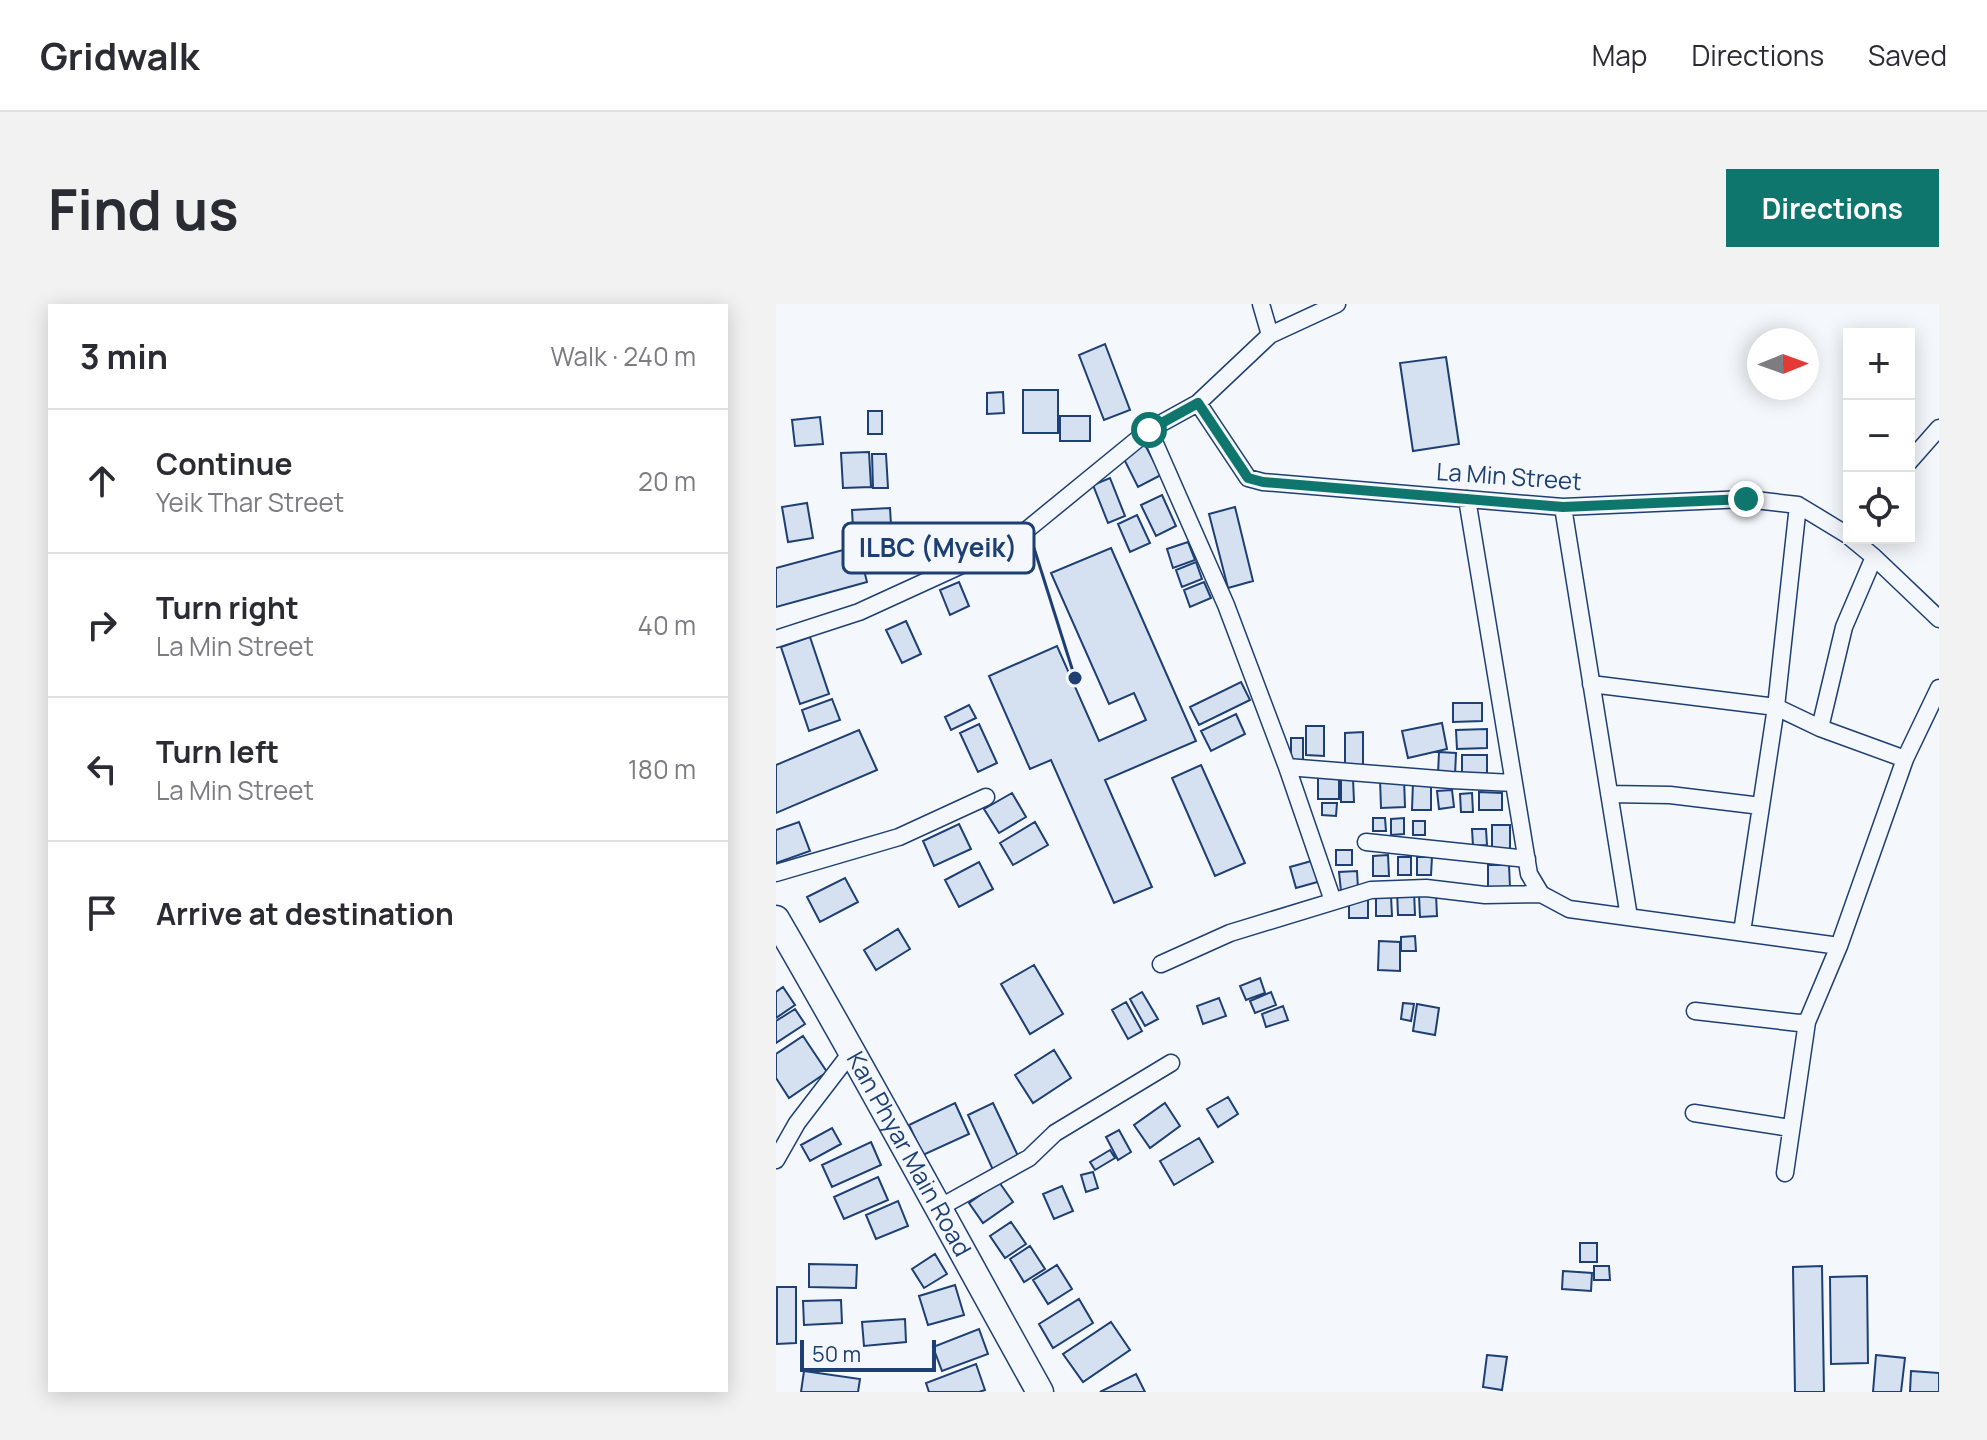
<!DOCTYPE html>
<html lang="en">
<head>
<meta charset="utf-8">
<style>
	body { margin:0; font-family:Manrope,sans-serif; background:#f2f2f3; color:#2b2b33 }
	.controls { position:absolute; right:24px; top:24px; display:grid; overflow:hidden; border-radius:0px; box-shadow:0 4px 20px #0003 }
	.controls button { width:72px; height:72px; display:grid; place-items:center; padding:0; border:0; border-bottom:2px solid #e1e1e2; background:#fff; color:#2b2b33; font:40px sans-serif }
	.compass { position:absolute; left:971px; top:24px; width:72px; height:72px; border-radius:50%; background:#fff; box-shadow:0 4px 20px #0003; rotate:89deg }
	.scale { position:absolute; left:24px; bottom:20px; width:136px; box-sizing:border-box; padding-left:8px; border:4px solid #1d3f73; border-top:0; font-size:22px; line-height:28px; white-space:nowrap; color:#1d3f73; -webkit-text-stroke:6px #f4f7fb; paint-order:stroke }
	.stop { position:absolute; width:24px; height:24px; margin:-18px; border:6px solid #0f766e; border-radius:50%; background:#fff }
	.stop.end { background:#0f766e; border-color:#fff; box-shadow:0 2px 8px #0008 }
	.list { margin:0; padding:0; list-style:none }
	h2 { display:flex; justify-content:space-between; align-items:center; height:104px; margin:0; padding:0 32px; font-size:34px }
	h2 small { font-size:26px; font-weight:400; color:#7c7c81 }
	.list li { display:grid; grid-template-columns:52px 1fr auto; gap:24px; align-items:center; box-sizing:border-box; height:144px; padding:0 32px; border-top:2px solid #e1e1e2 }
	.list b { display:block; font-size:30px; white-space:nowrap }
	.list p { margin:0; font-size:26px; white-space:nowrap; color:#7c7c81 }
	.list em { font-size:26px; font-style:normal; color:#7c7c81 }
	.icon { flex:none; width:44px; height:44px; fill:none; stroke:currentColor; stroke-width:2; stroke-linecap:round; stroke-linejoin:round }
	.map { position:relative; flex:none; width:1163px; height:1088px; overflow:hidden; border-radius:0px }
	header { display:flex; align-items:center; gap:48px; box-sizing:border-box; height:112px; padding:0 40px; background:#fff; border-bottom:2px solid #e1e1e2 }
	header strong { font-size:38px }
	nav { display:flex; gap:44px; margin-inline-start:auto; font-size:28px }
	.intro { display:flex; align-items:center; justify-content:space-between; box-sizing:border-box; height:192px; padding:0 48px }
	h1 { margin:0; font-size:56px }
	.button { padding:20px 36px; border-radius:0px; background:#0f766e; color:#fff; font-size:28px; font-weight:700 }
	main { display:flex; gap:48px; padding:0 48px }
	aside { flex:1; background:#fff; border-radius:0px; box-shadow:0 4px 20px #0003 }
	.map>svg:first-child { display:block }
	.building { fill:#d5e0f0; stroke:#1d3f73; stroke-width:2 }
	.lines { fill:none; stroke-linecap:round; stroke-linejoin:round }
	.street-casing { stroke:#1d3f73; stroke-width:19 }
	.primary-casing { stroke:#1d3f73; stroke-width:29 }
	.street { stroke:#f4f7fb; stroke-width:16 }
	.primary { stroke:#f4f7fb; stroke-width:26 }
	.route { stroke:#0f766e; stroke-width:10 }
	.labels { text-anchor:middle; stroke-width:6; stroke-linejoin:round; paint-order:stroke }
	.street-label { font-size:24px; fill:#1d3f73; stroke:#f4f7fb }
	.leader { fill:none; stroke:#1d3f73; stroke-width:3 }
	.callout-dot { fill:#1d3f73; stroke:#f4f7fb; stroke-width:3 }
	.callout { fill:#f4f7fb; stroke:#1d3f73; stroke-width:3 }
	.callout-label { font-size:26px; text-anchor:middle; font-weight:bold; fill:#1d3f73 }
</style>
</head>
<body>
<header>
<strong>Gridwalk</strong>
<nav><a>Map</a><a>Directions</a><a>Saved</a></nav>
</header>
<div class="intro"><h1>Find us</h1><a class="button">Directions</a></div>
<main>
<aside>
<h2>3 min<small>Walk · 240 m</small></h2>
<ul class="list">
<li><svg class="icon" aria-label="ahead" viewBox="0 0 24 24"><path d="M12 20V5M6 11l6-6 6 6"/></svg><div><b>Continue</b><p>Yeik Thar Street</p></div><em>20 m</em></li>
<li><svg class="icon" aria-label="right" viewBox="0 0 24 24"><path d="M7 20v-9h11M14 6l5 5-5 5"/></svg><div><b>Turn right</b><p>La Min Street</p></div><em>40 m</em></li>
<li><svg class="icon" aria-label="left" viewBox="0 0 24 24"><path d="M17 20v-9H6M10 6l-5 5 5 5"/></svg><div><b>Turn left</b><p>La Min Street</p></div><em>180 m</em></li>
<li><svg class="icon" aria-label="arrive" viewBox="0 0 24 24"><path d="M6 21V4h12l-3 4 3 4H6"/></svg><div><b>Arrive at destination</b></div></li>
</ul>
</aside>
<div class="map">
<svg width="1163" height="1088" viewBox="0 0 1163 1088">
	<rect width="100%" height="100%" fill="#f4f7fb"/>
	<path class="building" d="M329 40 354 106 328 116 303 51Z
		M670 53 683 140 637 147 624 59Z
		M247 86H282V129H247Z
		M227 88 228 109 211 110V89Z
		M92 107H106V130H92Z
		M284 112H314V137H284Z
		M44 113 47 140 19 142 16 116Z
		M368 139 385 171 362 183 346 151Z
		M93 148 95 183 67 184 65 149Z
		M96 150H110L112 184H97Z
		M334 174 349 212 332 219 317 181Z
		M386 191 400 222 380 232 365 201Z
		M31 199 37 234 12 238 6 203Z
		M459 203 477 277 452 284 433 210Z
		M114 204 115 221 77 224 76 206Z
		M361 211 374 239 354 248 342 220Z
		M412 238 419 256 397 264 391 245Z
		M82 242 91 278 0 303V264Z
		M335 244 420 437 329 476 376 583 338 599 275 456 254 465 213 372 281 342 323 437 370 416 358 389 333 400 275 269Z
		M420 258 426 275 406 283 400 266Z
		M183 278 193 302 174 311 164 286Z
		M428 278 435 294 414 303 408 286Z
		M130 317 145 350 126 359 110 326Z
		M34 333 53 390 24 400 5 343Z
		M465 378 474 396 423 421 414 403Z
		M56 395 64 416 33 427 26 406Z
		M677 399H706V417L677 418Z
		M193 401 200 414 175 426 169 413Z
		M460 410 469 430 435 447 425 427Z
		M666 419 671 445 632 454 626 427Z
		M203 420 221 459 202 468 184 429Z
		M530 422H548V452L530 451Z
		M711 425V444L681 445 680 426Z
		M83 426 101 466 0 509V461Z
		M587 428V461H569V429Z
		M515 434H527V456H515Z
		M663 448 680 449 679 471 662 470Z
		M686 451H711V469H686Z
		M425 461 469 559 439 572 396 474Z
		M542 471H563V495H542Z
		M565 474H577L578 498H565Z
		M628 474 629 503 605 504 604 475Z
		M637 478 655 479V506H636Z
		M676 486 678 503 663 505 661 487Z
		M703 488 726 489V506H703Z
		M236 489 250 513 223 529 208 505Z
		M696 489 697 508H685L684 490Z
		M546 499H561L560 512 546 511Z
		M597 514H609L610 527H597Z
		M628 514V530L615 531V515Z
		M637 517H649V531H637Z
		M23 518 34 547 0 559V526Z
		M259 518 272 541 237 561 224 539Z
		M183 520 195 545 158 562 147 537Z
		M716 521H734V547H716Z
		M696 525H710L711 541 697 542Z
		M560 546H576V561H560Z
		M612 551 613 572H597V552Z
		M622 553H635V571H622Z
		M641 553H656L655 571H641Z
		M539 556 545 577 520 584 514 563Z
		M203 558 217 585 183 603 169 576Z
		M712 561H733L734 583H712Z
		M581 567 582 585 565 587 563 568Z
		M69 574 82 598 44 618 31 593Z
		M621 587H638L639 611H622Z
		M660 590 661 612 644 613 643 591Z
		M615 592 616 612H600V593Z
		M573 593H592V614H573Z
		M122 625 134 645 100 666 88 646Z
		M639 632 640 647H625V633Z
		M603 637 624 638V667L602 666Z
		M258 661 287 710 254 730 225 680Z
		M484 674 489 689 470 696 464 682Z
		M7 683 19 701 0 714V688Z
		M366 688 382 715 369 722 354 695Z
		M495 688 500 701 479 709 474 697Z
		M443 694 450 712 427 720 421 702Z
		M350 698 366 727 352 735 336 706Z
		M627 699 638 700 635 717 625 715Z
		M641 700 663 704 659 731 637 727Z
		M507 702 512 716 490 723 486 710Z
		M19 705 29 720 0 739V717Z
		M27 732 51 768 13 794 0 774V750Z
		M278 746 295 774 257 799 239 771Z
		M452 793 462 810 442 823 431 805Z
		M179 799 193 830 147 851 133 821Z
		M217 799 243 854 217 866 192 811Z
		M389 799 404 822 374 844 358 821Z
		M56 824 65 840 34 857 25 841Z
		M343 826 355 848 342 856 330 833Z
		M423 834 437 858 398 881 384 857Z
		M95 838 105 861 56 883 46 861Z
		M334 846 339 854 319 866 314 858Z
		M317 868 322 884 310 888 305 871Z
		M102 873 112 896 68 915 58 893Z
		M223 878 237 898 207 919 193 899Z
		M286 882 297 907 278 915 267 890Z
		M122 897 132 922 100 935 90 911Z
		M235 918 250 940 229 954 214 932Z
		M804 939H821V958H804Z
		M254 942 269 965 248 978 234 955Z
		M159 950 171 970 148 984 136 965Z
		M33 960 81 961 80 984 33 983Z
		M281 961 296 985 272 1000 257 976Z
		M818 962H833L834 976H818Z
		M1046 962 1048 1088H1019L1017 963Z
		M787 967 816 969 815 987 786 985Z
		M1091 972 1092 1059 1055 1060 1054 973Z
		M179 981 188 1011 152 1021 143 992Z
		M1 983H20V1039L1 1040Z
		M303 995 317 1019 277 1044 263 1020Z
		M65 996 66 1019 28 1021 27 997Z
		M129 1015 130 1038 88 1042 86 1018Z
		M335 1018 354 1046 307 1078 287 1050Z
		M203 1025 212 1050 166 1067 157 1043Z
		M711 1051 731 1053 726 1086 707 1083Z
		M1100 1051 1129 1054 1125 1088H1097Z
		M200 1060 209 1086 203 1088H153L150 1079Z
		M28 1067 84 1075 82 1088H25Z
		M1135 1067 1163 1069V1088H1134Z
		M360 1070 369 1088H324Z"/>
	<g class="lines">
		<g class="street-casing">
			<path id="street" d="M494 31 561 0
				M422 99 472 174 487 178 787 203 970 195 1022 201 1073 232
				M373 126 450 301 511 463 557 597
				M1133 158 1163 124
				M691 195 753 570 765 590 793 605 1063 642
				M787 203 853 613
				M1075 234 1098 253 1163 315
				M0 335 83 308 236 238 373 126 422 99 494 31 485 0
				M815 380 1000 403 1022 201
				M1044 424 1068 323 1098 253
				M511 463 675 476 738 479
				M833 490 894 491 985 502
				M590 538 751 555
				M0 569 123 533 210 493
				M966 628 1000 403 1044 424 1129 455
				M385 660 454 629 595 586 650 584 709 591 765 590
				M919 707 1023 719 1031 718
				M918 809 1014 824
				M0 856 21 819 77 746
				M1009 869 1031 718 1063 642 1129 455 1163 384
				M161 905 253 854 279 829 395 759"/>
		</g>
		<g class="primary-casing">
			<g id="primary">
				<path id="s1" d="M0 615C91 771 176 930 264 1088"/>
			</g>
		</g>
		<use href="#street" class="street"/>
		<use href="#primary" class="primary"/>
	</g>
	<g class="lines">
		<path class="route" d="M373 126 422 99 472 174 487 178 787 203 970 195"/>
	</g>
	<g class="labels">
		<g class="street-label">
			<text transform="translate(733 173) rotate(4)" y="8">La Min Street</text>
			<text dy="8" stroke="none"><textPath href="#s1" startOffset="270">Kan Phyar Main Road</textPath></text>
		</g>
	</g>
	<path class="leader" d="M299 374L258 244"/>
	<circle class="callout-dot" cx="299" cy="374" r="8"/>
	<rect class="callout" x="67" y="219" width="191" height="50" rx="8"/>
	<g class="callout-label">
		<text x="162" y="253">ILBC (Myeik)</text>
	</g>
</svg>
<div class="controls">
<button>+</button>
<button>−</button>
<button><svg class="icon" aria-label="locate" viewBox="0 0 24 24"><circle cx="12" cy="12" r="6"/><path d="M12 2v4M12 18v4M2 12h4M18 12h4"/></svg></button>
</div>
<svg class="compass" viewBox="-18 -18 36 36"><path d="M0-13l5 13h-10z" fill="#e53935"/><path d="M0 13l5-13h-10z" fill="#7c7c81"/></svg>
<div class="scale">50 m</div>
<div class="stop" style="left:373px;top:126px"></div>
<div class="stop end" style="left:970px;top:195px"></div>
</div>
</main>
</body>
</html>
